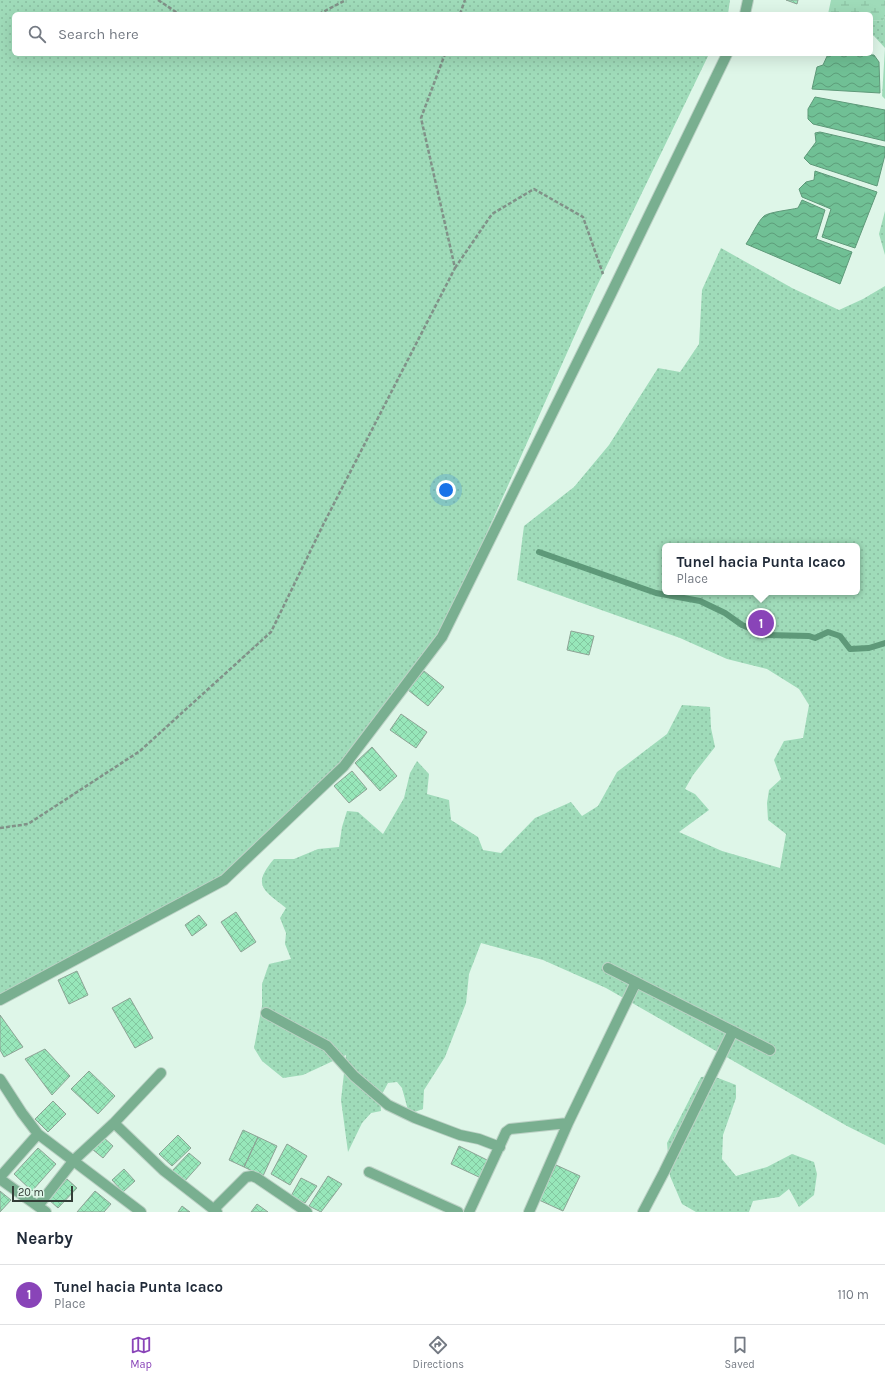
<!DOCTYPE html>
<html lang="en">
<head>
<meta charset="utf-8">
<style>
	body { margin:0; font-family:Karla,sans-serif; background:#f2f2f3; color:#1f2937 }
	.scale { position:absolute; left:12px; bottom:10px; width:61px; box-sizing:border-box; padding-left:4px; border:2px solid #333d37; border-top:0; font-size:11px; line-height:14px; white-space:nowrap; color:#333d37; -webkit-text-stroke:3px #def6e8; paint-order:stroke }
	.you { position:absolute; left:446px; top:490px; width:14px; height:14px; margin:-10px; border:3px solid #fff; border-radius:50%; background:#1a73e8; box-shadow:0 0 0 6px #1a73e833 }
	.badge { display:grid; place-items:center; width:26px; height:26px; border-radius:50%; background:#8944b8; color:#fff; font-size:13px; font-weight:700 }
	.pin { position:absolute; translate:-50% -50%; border:2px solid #fff; box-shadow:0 1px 4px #0006 }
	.popup { position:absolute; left:662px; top:543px; width:198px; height:52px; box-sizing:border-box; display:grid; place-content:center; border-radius:6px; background:#fff; filter:drop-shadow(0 1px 3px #0005); font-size:13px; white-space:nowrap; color:#747a83 }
	.popup b { font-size:15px; color:#1f2937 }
	.popup::after { content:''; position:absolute; left:50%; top:100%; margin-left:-8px; border:8px solid transparent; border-top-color:#fff }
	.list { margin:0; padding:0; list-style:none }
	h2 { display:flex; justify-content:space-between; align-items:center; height:52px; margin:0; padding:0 16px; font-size:17px }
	h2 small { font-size:13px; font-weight:400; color:#747a83 }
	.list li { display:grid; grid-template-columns:26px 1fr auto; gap:12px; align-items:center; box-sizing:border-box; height:60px; padding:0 16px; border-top:1px solid #e0e1e3 }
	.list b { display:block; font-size:15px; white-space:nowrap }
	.list p { margin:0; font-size:13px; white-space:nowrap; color:#747a83 }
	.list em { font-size:13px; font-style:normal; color:#747a83 }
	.icon { flex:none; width:22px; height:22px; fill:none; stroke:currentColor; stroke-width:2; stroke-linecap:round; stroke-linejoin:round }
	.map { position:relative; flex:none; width:885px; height:1212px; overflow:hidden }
	.search { position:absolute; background:#fff; box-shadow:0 4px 16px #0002; left:12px; right:12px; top:12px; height:44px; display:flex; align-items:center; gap:10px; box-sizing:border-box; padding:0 14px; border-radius:6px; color:#747a83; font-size:15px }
	.sheet { height:112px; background:#fff }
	nav { display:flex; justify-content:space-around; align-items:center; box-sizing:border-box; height:56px; border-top:1px solid #e0e1e3; background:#fff; font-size:11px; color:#747a83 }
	nav a { display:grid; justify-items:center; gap:2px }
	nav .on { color:#8944b8 }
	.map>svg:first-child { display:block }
	.grass { fill:url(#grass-dots); fill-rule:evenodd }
	.wetland { fill:url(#wetland-marsh) }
	.water { fill:url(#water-waves); stroke:#5e9979 }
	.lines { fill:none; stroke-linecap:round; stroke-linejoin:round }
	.stream { stroke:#5e9979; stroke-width:6 }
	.building { fill:url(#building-cross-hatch); stroke:#8da395 }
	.minor-casing { stroke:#bcd1c5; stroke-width:12 }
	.path { stroke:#819188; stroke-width:2.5; stroke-dasharray:4 2; stroke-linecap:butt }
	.minor { stroke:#79af90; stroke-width:10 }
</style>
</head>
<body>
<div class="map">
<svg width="885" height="1212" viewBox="0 0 885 1212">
	<defs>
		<pattern id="grass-dots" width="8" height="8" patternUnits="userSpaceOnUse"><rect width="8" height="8" fill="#9fdbb9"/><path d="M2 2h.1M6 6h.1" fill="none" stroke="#89bda0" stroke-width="1.8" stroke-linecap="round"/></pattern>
		<pattern id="wetland-marsh" width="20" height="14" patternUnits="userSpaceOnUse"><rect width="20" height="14" fill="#9fdbb9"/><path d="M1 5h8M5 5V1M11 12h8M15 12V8" fill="none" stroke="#89bda0"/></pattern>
		<pattern id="water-waves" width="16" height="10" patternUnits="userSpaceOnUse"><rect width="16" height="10" fill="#70c095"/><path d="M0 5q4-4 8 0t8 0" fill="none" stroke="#5d9d7a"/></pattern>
		<pattern id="building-cross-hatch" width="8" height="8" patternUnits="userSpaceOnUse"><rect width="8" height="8" fill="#97e7ba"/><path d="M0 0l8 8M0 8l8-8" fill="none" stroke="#83c7a0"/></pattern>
	</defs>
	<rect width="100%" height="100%" fill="#def6e8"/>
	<path class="grass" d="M0 0H730L728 14H14V54H709L595 290 441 636 342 765 223 880 0 997Z
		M885 16V99L882 96 885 48 874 36 871 35V20L883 21Z
		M885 211V255L879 234Z
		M721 248 792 288 839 310 863 299 885 286V1145L847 1126 606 988 543 960 481 943 469 974 466 1003 445 1057 424 1090 423 1109 409 1114 402 1088 397 1082 388 1083 380 1098 381 1111 371 1113 362 1123 348 1152 341 1100 346 1055 303 1075 283 1078 262 1061 254 1048 262 1006V984L269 964 291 959 285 944 286 933 280 918 286 908C264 890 251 886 274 859H294L318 849 339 847 342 827 347 811 358 812 383 834 404 798 410 773 417 761 429 774 427 794 449 800 451 820 478 837 483 850 501 853 535 818 571 802 582 816 598 806 617 772 667 734 682 705 710 707 711 728 715 747 693 775 685 789 695 794 709 810 679 832 722 851 780 868 786 834 768 820 767 803 769 790 781 779 774 760 784 741 803 738 809 705 799 689 767 669 727 659 680 638 517 580 524 526 574 487 609 445 658 368 680 372 699 344 702 290ZM665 546H857V592H665Z
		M713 1076 736 1085V1098L723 1135 722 1159 736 1176 767 1167 792 1154 814 1162 817 1174 814 1195 799 1207 789 1189 779 1197 753 1201 749 1212H696L682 1204 670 1176 667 1143 701 1077Z"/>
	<path class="wetland" d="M831 0H885V16L883 21 871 20V14H828Z"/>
	<path class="water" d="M828 54 874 55 879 62 880 93 812 89 817 67 823 65Z
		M815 97 885 110V141L813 124 808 119V109Z
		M820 132 885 147V155L877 186 810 164 804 158 816 142 815 133Z
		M815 171 877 192 855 248 822 237 831 209 802 197 799 189 806 182 814 180Z
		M802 200 825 210 816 239 852 252 840 284 746 244C751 237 758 221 764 216 769 212 790 210 798 208Z"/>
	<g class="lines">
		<path class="stream" d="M539 552 656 593 700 601 725 613 742 625 766 635 809 636 815 638 828 632 840 636 850 649 869 648 885 643"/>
	</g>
	<path class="building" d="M786 0H798L797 4Z
		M571 631 594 636 589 655 567 650Z
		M424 671 444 687 428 706 408 690Z
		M401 714 427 732 416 748 390 730Z
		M372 747 397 776 380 791 355 763Z
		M352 771 367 789 349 803 334 786Z
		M236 912 256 942 241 952 221 922Z
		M199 915 207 925 192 936 185 925Z
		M77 971 88 995 69 1004 58 980Z
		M130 998 153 1038 135 1048 112 1008Z
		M0 1015 23 1047 4 1057 0 1050Z
		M45 1049 70 1076 52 1095 25 1059Z
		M89 1071 115 1096 98 1114 71 1089Z
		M53 1101 66 1114 48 1132 35 1119Z
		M243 1130 258 1137 244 1167 229 1160Z
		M178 1135 191 1148 172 1166 159 1154Z
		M102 1136 113 1146 103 1158 92 1149Z
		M258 1137 277 1146 263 1176 244 1167Z
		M287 1144 307 1156 290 1185 271 1174Z
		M459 1146 489 1161 481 1178 451 1164Z
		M38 1148 56 1164 32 1191 14 1174Z
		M189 1153 201 1163 183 1183 171 1172Z
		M556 1165 580 1176 563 1211 539 1200Z
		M124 1169 135 1181 123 1192 112 1180Z
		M328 1176 342 1184 321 1212 309 1206Z
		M301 1178 317 1186 305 1203 291 1196Z
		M67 1179 77 1188 58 1208 48 1199Z
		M0 1191 11 1200 0 1212Z
		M95 1191 111 1204 104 1212H77Z
		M257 1204 268 1212H251Z
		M182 1206 190 1212H178Z"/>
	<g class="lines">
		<g class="minor-casing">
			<path id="minor" d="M745 14 748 0
				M608 968 770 1050
				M0 1000 224 880 344 766 442 637 610 296 727 54
				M266 1013 327 1046 354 1076 388 1105 415 1118 460 1135 479 1139 500 1147
				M0 1079 22 1113 38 1134 141 1212
				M114 1123 163 1170 217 1212
				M369 1172 458 1212
				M0 1177 38 1134
				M0 1179 46 1212
				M38 1206 74 1160 114 1123 161 1073
				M214 1209 246 1177 252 1176 257 1178 307 1212
				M469 1212 506 1132 510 1129 568 1123
				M529 1212 568 1123 636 982
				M643 1212 664 1172 733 1031"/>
		</g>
		<path class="path" d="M158 0 179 14
			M319 14 346 0
			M460 14 465 0
			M455 268 492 214 534 189 583 217 603 274
			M0 828 28 824 140 751 271 632 323 525 455 268 421 118 445 54"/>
		<use href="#minor" class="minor"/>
	</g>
</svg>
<div class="scale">20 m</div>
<div class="you"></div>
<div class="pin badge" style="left:761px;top:623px">1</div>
<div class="popup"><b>Tunel hacia Punta Icaco</b>Place</div>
<div class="search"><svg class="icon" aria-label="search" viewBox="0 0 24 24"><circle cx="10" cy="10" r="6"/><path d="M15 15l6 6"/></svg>Search here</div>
</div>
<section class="sheet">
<h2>Nearby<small></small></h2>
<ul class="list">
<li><span class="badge">1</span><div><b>Tunel hacia Punta Icaco</b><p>Place</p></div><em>110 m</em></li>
</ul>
</section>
<nav>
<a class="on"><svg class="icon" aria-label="map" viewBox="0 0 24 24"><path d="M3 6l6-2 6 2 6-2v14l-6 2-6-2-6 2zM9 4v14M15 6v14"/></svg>Map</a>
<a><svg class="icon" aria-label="directions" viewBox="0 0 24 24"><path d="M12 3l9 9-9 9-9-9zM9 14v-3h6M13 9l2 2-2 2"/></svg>Directions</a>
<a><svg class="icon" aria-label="saved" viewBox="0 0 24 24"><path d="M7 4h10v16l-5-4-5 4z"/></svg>Saved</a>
</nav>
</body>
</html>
